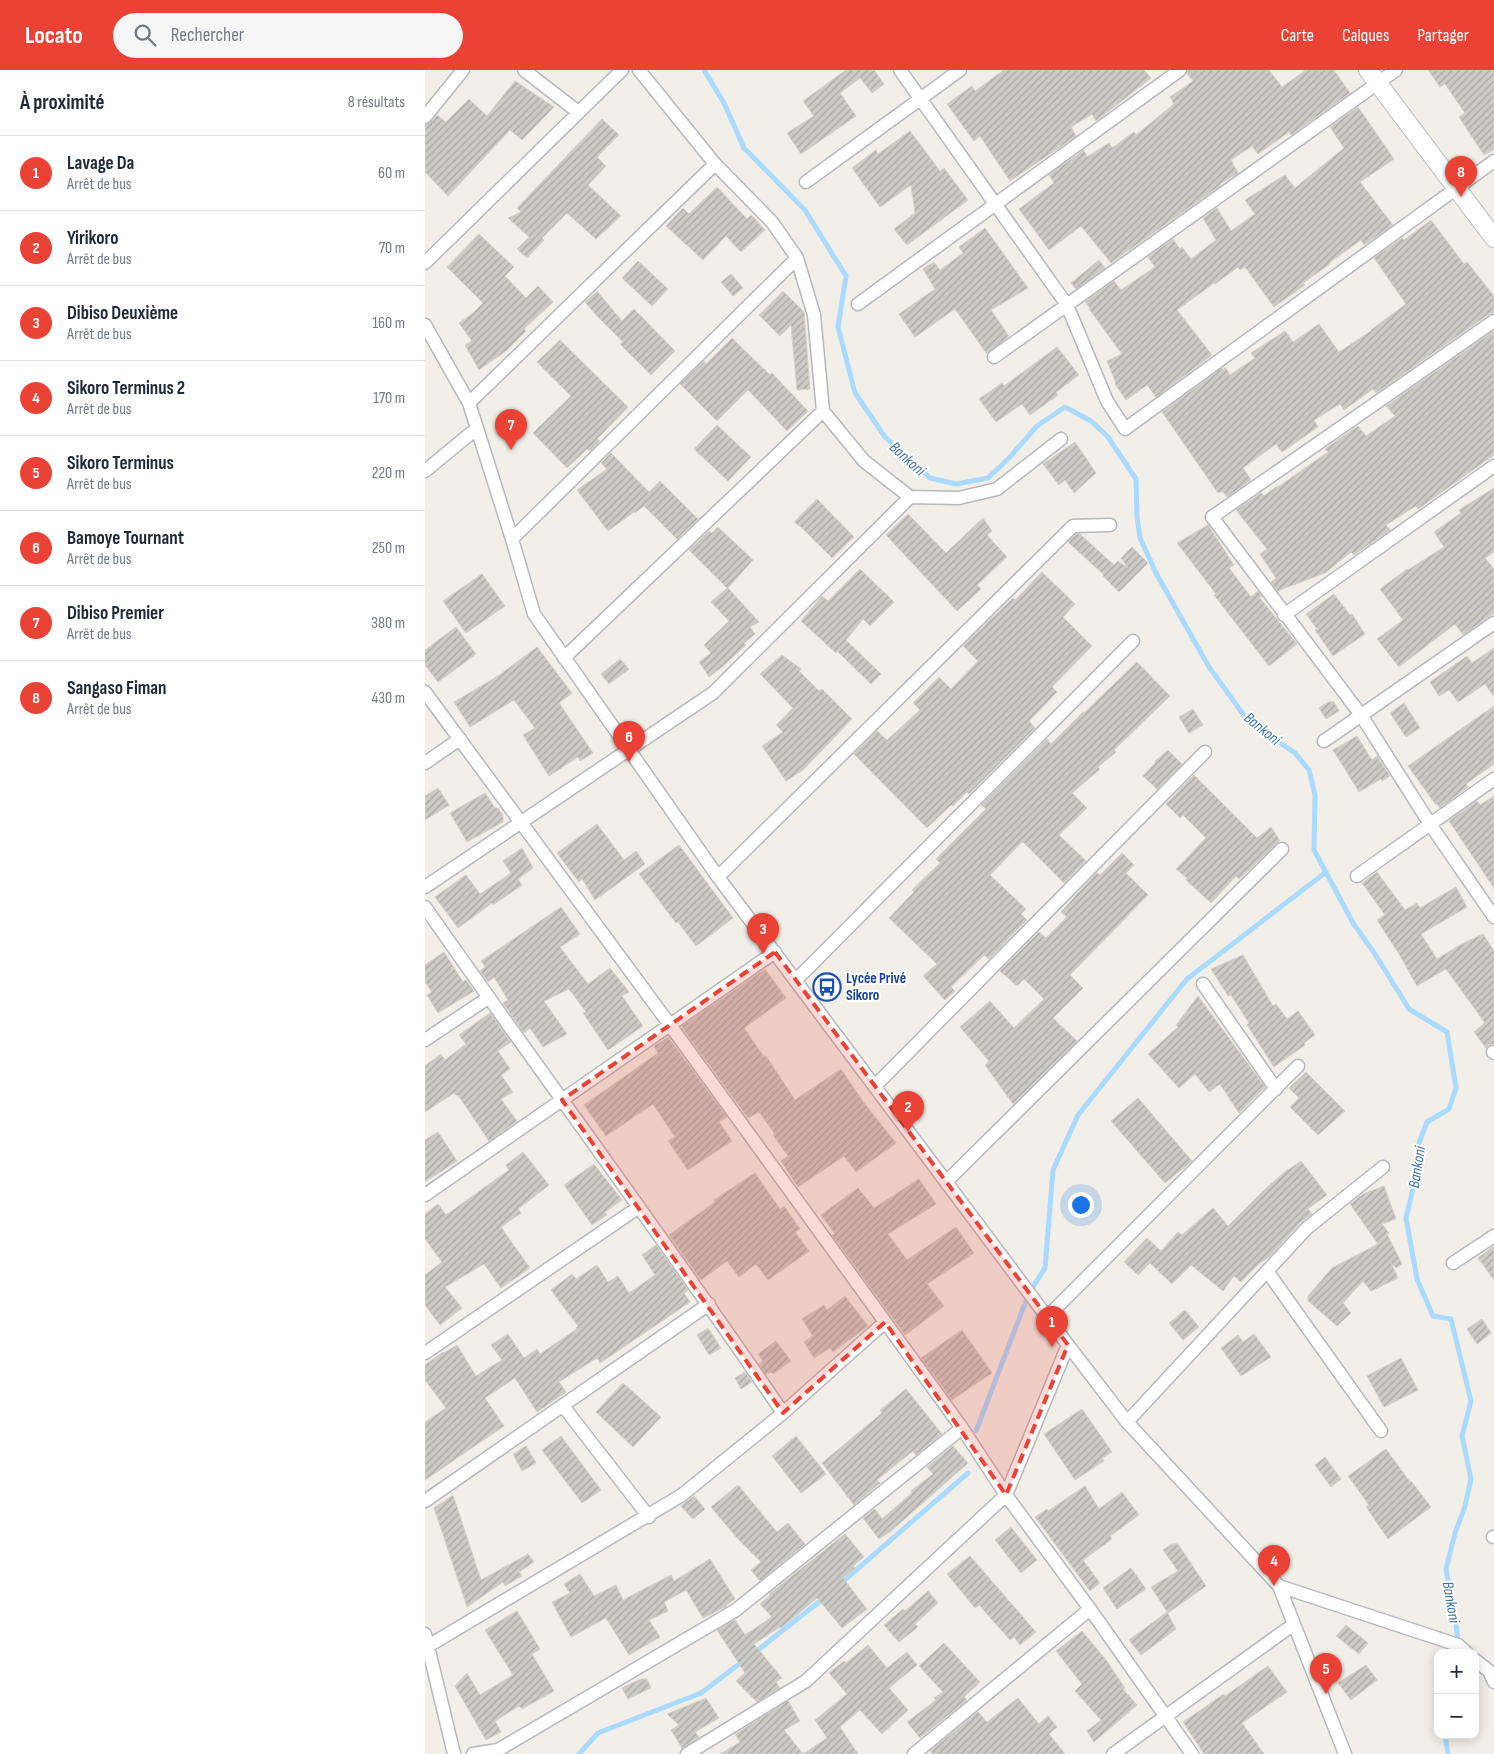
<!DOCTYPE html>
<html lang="fr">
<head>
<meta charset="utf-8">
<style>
	body { margin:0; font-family:"Sofia Sans Condensed",sans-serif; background:#f6f6f7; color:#1f2937 }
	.controls { position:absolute; right:15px; bottom:15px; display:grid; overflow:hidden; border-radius:10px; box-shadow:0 2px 12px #0003 }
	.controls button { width:45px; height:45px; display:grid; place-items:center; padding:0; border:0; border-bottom:1px solid #e0e1e3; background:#fff; color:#1f2937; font:25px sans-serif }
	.you { position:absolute; left:655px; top:1134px; width:18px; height:18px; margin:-12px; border:4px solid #fff; border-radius:50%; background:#1a73e8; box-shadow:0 0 0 8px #1a73e833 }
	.badge { display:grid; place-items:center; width:32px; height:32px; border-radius:50%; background:#ea4335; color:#fff; font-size:16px; font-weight:700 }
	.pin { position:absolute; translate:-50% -41px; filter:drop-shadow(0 1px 2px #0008) }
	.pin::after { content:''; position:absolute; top:26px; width:18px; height:15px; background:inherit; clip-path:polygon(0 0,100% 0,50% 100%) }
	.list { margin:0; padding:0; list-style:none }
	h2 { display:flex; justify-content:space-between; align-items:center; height:65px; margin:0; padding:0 20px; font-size:21px }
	h2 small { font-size:16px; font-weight:400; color:#747a83 }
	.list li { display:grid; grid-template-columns:32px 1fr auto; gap:15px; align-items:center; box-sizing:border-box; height:75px; padding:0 20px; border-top:1px solid #e0e1e3 }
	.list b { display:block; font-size:19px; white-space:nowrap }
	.list p { margin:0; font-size:16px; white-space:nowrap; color:#747a83 }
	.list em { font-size:16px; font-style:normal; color:#747a83 }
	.icon { flex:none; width:28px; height:28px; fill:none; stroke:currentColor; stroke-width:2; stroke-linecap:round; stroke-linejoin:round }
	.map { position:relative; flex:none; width:1069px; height:1684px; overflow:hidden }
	header { display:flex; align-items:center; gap:30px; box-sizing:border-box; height:70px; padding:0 25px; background:#ea4335; color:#fff }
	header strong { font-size:24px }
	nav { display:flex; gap:28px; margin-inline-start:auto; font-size:18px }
	.search { width:350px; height:45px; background:#f6f6f7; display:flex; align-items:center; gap:12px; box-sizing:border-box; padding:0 18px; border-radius:28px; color:#747a83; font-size:19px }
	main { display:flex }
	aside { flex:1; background:#fff }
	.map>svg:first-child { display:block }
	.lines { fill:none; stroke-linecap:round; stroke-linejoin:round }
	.stream { stroke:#aadaff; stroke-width:5 }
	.building { fill:url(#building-hatch); stroke:#d6d1c6 }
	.street-casing { stroke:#b5b8bc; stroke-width:15 }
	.secondary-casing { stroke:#b6babf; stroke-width:20 }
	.street { stroke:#fff; stroke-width:12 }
	.secondary { stroke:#fff; stroke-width:18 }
	.marked { fill:#ea4335; fill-opacity:0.2; stroke:#ea4335; stroke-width:4; stroke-dasharray:10 6; stroke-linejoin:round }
	.labels { text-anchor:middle; stroke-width:4; stroke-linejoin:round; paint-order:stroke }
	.transit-label { font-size:15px; font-weight:bold; fill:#164399; stroke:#fff; text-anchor:start }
	.water-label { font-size:16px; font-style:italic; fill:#4174aa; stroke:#fff }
</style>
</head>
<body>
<header>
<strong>Locato</strong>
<div class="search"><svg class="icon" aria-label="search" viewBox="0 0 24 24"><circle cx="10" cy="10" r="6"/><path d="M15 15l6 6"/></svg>Rechercher</div>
<nav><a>Carte</a><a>Calques</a><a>Partager</a></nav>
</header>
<main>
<aside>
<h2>À proximité<small>8 résultats</small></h2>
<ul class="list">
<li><span class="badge">1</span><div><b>Lavage Da</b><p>Arrêt de bus</p></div><em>60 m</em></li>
<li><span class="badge">2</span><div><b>Yirikoro</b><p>Arrêt de bus</p></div><em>70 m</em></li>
<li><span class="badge">3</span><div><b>Dibiso Deuxième</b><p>Arrêt de bus</p></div><em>160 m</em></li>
<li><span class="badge">4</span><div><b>Sikoro Terminus 2</b><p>Arrêt de bus</p></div><em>170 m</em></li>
<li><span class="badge">5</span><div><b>Sikoro Terminus</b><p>Arrêt de bus</p></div><em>220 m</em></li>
<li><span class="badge">6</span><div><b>Bamoye Tournant</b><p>Arrêt de bus</p></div><em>250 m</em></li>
<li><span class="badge">7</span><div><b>Dibiso Premier</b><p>Arrêt de bus</p></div><em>380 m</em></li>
<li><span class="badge">8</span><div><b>Sangaso Fiman</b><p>Arrêt de bus</p></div><em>430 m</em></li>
</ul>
</aside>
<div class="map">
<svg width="1069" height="1684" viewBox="0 0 1069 1684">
	<defs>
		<pattern id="building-hatch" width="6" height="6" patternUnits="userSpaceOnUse" patternTransform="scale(1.25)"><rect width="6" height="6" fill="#cccac5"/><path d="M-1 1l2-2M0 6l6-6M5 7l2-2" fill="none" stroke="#a9a8a4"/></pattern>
	</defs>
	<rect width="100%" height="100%" fill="#f1efe8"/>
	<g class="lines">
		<path class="stream" d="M279 0 299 33 319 78 380 140 421 206 413 257 430 323 460 367 505 408 531 414 563 408 584 388 612 356 640 337 666 351 683 367 711 409 712 447 715 468 732 505 784 597 823 651 870 683 884 700 890 725 889 780 928 853 950 884 984 939 1022 962 1031 1018 1024 1039 1002 1052 993 1076 992 1102 981 1148 992 1209 1008 1246 1026 1249 1046 1331 1037 1366 1046 1409 1040 1436 1030 1463 1021 1499 1031 1553 1033 1573
			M551 1361 604 1223 620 1198 628 1100 653 1045 762 909 901 802
			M415 1514 543 1403
			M329 1583 399 1528
			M1020 1665 1023 1684
			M154 1684 173 1663 276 1623 318 1591"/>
	</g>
	<path class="building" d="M421 0H449L459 14 447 23 435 8 415 23 431 46 376 84 362 63 389 46 378 31Z
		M579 0H719L726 8 671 51 667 44 646 57 651 66 585 111 555 66 549 71 522 34 547 16 550 21Z
		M763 0H844L857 17 881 0H909L925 23 866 65 864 62 833 84 827 76 806 90 813 103 795 114 796 115 686 193 656 156 624 180 594 139 629 113 624 105 659 80 662 87 684 73 687 78 709 62 711 65 749 34 745 27 768 11 762 3Z
		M1003 0H1069V79L1059 85 1034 47 1040 43 1020 14 1015 17Z
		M90 11 129 37 97 70 85 60 23 126 0 102V55L6 52 12 45 21 52 44 29 62 46Z
		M933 37 969 89 935 112 968 155 939 175 936 170 904 193 905 194 878 213 880 215 849 237 820 197 815 200 813 197 790 214 789 213 752 240 787 285 731 327 722 315 701 330 690 314 691 313 682 291 697 284 664 239 665 238 660 232 689 211 696 220 730 197 723 187 748 169 755 179 757 177 766 189 791 170 778 148 792 138 806 161 830 144 820 130 860 105 870 118 919 78 905 57Z
		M177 49 194 65 172 87 181 96 163 115 196 146 171 169 142 143 117 168 119 170 102 188 92 179 104 167 83 148 96 142 92 138Z
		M485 61 515 101 519 98 543 130 482 175 469 159 490 143 486 115 455 137 427 98 451 80 453 84Z
		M292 117 322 149 326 145 340 160 316 182 301 166 278 190 241 156 258 138 264 144Z
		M1006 150 1039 194 1042 192 1069 226V243L1064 244 951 323 948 319 919 340 915 334 889 350 893 357 857 382 851 374 818 398 826 410 802 427 797 421 793 423 737 342 797 298 798 300 801 298 805 305 830 288 826 283 860 261 868 272 894 254 914 282 946 261V260L981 234 949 188 977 168 979 170Z
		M560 158 603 218 566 240 584 266 562 284 530 239 490 267 474 244 510 219 498 199 509 192 515 200 538 183 534 177Z
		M54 164 89 197 80 206 101 228 113 216 128 232 99 259 101 261 81 281 54 300 40 275 47 271 34 253 48 243 58 233 22 197Z
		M674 190 680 198 651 219 646 213Z
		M213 191 243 219 227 236 197 208Z
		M306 204 318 218 308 226 296 212Z
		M172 221 197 251 209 239 250 281 226 305 195 274 198 272 171 245 160 232Z
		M358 221 379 242 385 319 372 320 366 255 355 266 334 245Z
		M1069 261V385L993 439 991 436 961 455 965 460 929 485 926 482 900 503 852 521 846 512 851 508 835 484 842 479 811 440 836 423 839 426 852 416 853 417 903 382 900 379 933 356 941 366 970 346 961 336Z
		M307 268 345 305 347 303 383 341 362 361 323 320 292 351 255 314 279 291 281 294Z
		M135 270 203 337 172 369 175 371 165 381 162 379 142 398 108 363 146 326 112 292Z
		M632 277 654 305 631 322 633 325 605 345 597 334 571 352 554 329 577 313 579 316Z
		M292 355 326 387 303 411 269 379Z
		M650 372 671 403 649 423 640 410 634 415 618 394Z
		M186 383 224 422 235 411 273 449 252 469 219 436 210 443 209 442 183 461 152 420 182 399 176 393Z
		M1069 418V482L1060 488 1069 499V543L1038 565 1030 554 974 597 952 569 978 550 955 519 982 499 983 500 1019 477 1009 462 1036 443 1034 440Z
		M392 429 429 467 407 488 376 457 369 452Z
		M483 444 521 483 558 448 567 461 562 465 582 487 552 515 556 519 532 541 461 465Z
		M783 455 809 495 804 498 826 527 833 521 837 526 834 527 872 574 844 596 789 525 791 524 752 473Z
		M293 457 328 490 303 518 334 552 325 557 330 564 319 573 321 575 297 597 284 607 274 592 286 583 279 575 304 551 286 532 302 518 264 480 284 461 287 463Z
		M651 464H655L689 495 693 491 703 498 696 488 707 477 723 493 694 522 678 506 679 505 643 472Z
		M435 499 469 532 445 556 438 549 421 570 456 604 446 614 412 581 411 583 376 551 397 526 403 531Z
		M617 502 650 534 638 547 667 576 627 617 632 622 604 651 610 658 544 724 542 722 528 736 526 735 502 758 429 684 452 661 462 670 495 640 488 633 514 607 526 619 553 591 538 576 588 528 590 530Z
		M57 504 80 536 41 563 18 531Z
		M909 524 925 545 927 544 940 564 908 586 890 560 892 559 881 544Z
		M31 557 51 584 13 612 0 595V580Z
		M112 577 147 623 134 633 168 683 155 691 153 687 124 706 98 665 110 658 89 630 45 657 29 632 73 606Z
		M1069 578V627L1060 614 1033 632 1024 620 1014 626 1005 612 1042 586 1047 593Z
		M357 585 376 599 374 601 394 621 397 619 427 649 378 700 361 711 337 676 358 662 351 655 368 638 335 604Z
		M195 589 204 599 184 614 176 604Z
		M712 592 745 626 689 680 691 682 673 697 675 699 647 723 662 738 634 765 661 791 639 813 598 772 596 773 565 805 601 839 596 844 602 850 564 889 559 885 526 917 530 921 520 930 498 906 512 894 464 848 489 822 487 820 515 793 511 789 561 739 556 735 622 669 626 674 658 642 659 643Z
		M903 632H909L914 641 901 649 894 638Z
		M979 633 995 658 981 667 965 643Z
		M1069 636V694L1041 714 1043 717 1015 738 1012 734 1011 735 983 696Z
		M768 639 778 655 764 663 754 647Z
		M932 666 947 690 952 686 965 706 957 711 956 709 934 722 908 680Z
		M743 680 757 694 732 719 718 706 731 692 730 691Z
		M769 705 832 768 846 757 855 771 814 809 811 806 786 833 761 810 762 808 751 799 781 768 758 745 755 748 741 734Z
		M13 718 24 735 0 750V726Z
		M60 723 70 738H73L78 746V752L42 772 25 743Z
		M1069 726V818L1024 751 1052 731 1055 735Z
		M172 754 199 790 211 781 220 794 170 830 157 809 154 812 132 783Z
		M254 775 308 848 271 876 253 852 251 853 214 804Z
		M97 778 108 798 93 809 97 815 68 835 67 833 33 858 10 827 41 805 55 824 86 803 78 791Z
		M697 783 709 795 701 803 723 825 645 905 658 918 628 948 652 971 588 1034 560 995 564 991 535 957 565 931 589 958 619 929 599 909 592 916 575 901 614 862 621 868 642 847 636 842 651 825 672 803 675 805Z
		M952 802 980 840 992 833 995 838 1031 817 1042 837 996 864 1012 889 1035 875 1058 864 1069 881V974H1065L1061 978 1049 962 1060 953 1021 899 992 916 974 884 952 850 960 845 937 813Z
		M136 837 155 864 135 877 163 914 185 898 204 922 197 926 218 956 183 980 158 943 161 942 144 919 119 931 142 964 118 977 105 958 99 963 78 933 83 930 69 907 63 912 55 901 60 897 56 891Z
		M19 882 38 912 41 910 49 921 13 943 2 925 7 922 0 912V895Z
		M818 885 848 936 851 934 862 949 873 941 890 965 879 973 880 975 849 997 822 955 824 953 806 925 803 926 786 899Z
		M340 899 361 928 319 958 339 987 341 986 370 1030 416 999 439 1033 471 1073 431 1102 419 1086 373 1117 356 1091 363 1086 348 1065 350 1064 334 1042 323 1048 258 959 257 956Z
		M773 926 840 1017 814 1043 795 1014 784 1022 770 1004 754 1018 723 984 753 957 751 955Z
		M65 943 86 972 73 981 85 999 76 1005 88 1022 76 1029 92 1051 64 1071 33 1025 32 1026 29 1023 0 1042V996L16 984 20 990 41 974 34 965Z
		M243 967 302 1047 294 1052 307 1071 263 1100 243 1071 250 1067 228 1034 181 1066 159 1035 233 983 229 976Z
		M881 1002 920 1041 893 1065 865 1037 874 1028 864 1018Z
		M713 1028 767 1091 740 1113 686 1051Z
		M13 1062 32 1091 0 1112V1070Z
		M98 1082 124 1115 93 1139 96 1143 76 1157 105 1198 76 1218 59 1194 20 1217 37 1238 15 1255 0 1235V1205L17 1192 0 1169V1144L13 1134 21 1145 84 1100 81 1095Z
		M876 1091 902 1125 883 1139 887 1144 876 1152 844 1187 835 1193 816 1212 809 1206 798 1221 766 1195 747 1214 725 1193 713 1205 699 1192 722 1168 736 1181 753 1162 757 1165 788 1138 803 1156 838 1121 863 1099V1100Z
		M169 1094 197 1130 180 1142 182 1145 167 1155 139 1115Z
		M330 1103 355 1139 359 1136 375 1159 370 1162 384 1181 343 1210 331 1194 314 1207 302 1191 276 1210 244 1165 290 1132 289 1130Z
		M494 1109 511 1134 463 1164 482 1190 531 1157 549 1183 502 1214 519 1236 480 1265 407 1165 410 1164 396 1145 433 1118 449 1138Z
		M959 1116 971 1149 957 1154 964 1163 962 1164 977 1194 971 1198 966 1193 973 1208 946 1221 938 1211 918 1233 926 1243 912 1256 883 1231V1226L907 1198 953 1174 925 1134 938 1124Z
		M231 1175 263 1220 259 1223 265 1232 175 1293 172 1288 134 1312 141 1322 112 1342 90 1308 60 1328 79 1356 0 1410V1352L21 1338 0 1310V1295L18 1282 19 1283 32 1275 51 1306 77 1290 66 1275 83 1264 99 1288 112 1279 115 1284 152 1259 151 1258 153 1256 126 1220 147 1204 151 1209 172 1195 183 1212 193 1206 204 1223 230 1205 217 1185Z
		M1069 1176V1210L1053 1188Z
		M420 1226 443 1256 408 1282 405 1278 389 1288 379 1272 388 1266 377 1249 399 1235 402 1240Z
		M760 1240 774 1257 758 1270 744 1253Z
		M1057 1249 1066 1263 1052 1274 1042 1259Z
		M283 1258 296 1278 284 1285 272 1265Z
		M537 1260 567 1303 527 1330 496 1288Z
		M829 1264 846 1287 816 1306 796 1278 813 1265 818 1272Z
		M351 1271 366 1291 348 1304 346 1302 341 1304 334 1294 338 1291 333 1284Z
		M976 1288 993 1320 959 1337 942 1306Z
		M320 1302 327 1312 316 1319 310 1308Z
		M198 1313 236 1347 208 1377 171 1342Z
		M481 1319 517 1364 491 1385 488 1381 452 1410 455 1413 429 1435 397 1393 457 1343 455 1340Z
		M657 1339 687 1382 677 1388 679 1391 650 1410 619 1364Z
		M136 1366 176 1420 157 1433 117 1380Z
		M371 1366 401 1404 376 1423 347 1386Z
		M101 1376 111 1393 97 1401 88 1384Z
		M528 1376 543 1393 466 1461 454 1469 438 1448 450 1439 457 1449 488 1422 486 1421 508 1404 502 1397Z
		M961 1379 985 1412 986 1411 1006 1437 963 1469 941 1437 944 1435 923 1406Z
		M900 1387 916 1409 906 1417 890 1395Z
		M313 1415 352 1462 363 1453 380 1474 335 1511 326 1500 336 1492 312 1468 286 1437Z
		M660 1416 674 1439 697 1422 714 1445 685 1466 687 1469 658 1490 675 1513 665 1521 610 1447 622 1439 623 1441Z
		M28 1425 56 1510 103 1484 109 1492 94 1502 97 1506 80 1516 78 1512 42 1537 9 1438Z
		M269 1426 280 1439 268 1449 256 1436Z
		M586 1457 612 1490 596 1503 570 1470Z
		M420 1464 439 1487 428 1496 430 1498 418 1508 442 1539 417 1558 392 1528 356 1558 355 1557 329 1574 357 1608 351 1612 355 1618 332 1632 311 1611 320 1603 292 1560 310 1550 320 1565 347 1547 335 1534 345 1525 344 1524Z
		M747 1474H753L781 1516 743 1543 726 1517 753 1501 738 1480Z
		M545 1486 611 1562 595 1575 589 1567 585 1570 554 1535 550 1538 522 1504Z
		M285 1489 310 1529 301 1535 302 1536 278 1548 261 1520 239 1532 243 1541 224 1550 235 1567 204 1585 181 1548 146 1567 127 1532 145 1523 139 1514 155 1504 169 1526 191 1515 198 1530 246 1505 249 1511Z
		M706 1498 721 1519 692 1539 678 1518Z
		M503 1521 513 1533 490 1554 493 1557 474 1572 459 1555 478 1539 480 1541Z
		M92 1541 115 1579 107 1584 129 1621 97 1639 94 1636 70 1651 76 1662 61 1670 30 1616 42 1603 55 1625 88 1605 60 1560Z
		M742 1542 751 1559 716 1585 704 1570Z
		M921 1555 943 1573 934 1584 911 1566Z
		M657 1561 681 1590 700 1618 698 1619 712 1635 669 1672 662 1661 676 1650 650 1621 657 1614 631 1581Z
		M519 1573 555 1612 539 1627 542 1630 495 1668 482 1652 511 1630 509 1628 518 1622 494 1596Z
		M443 1575 462 1598 482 1582 492 1595 464 1618 483 1640 457 1664 435 1640 415 1657 433 1684H378L402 1668 390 1650 422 1624 404 1603 419 1591 421 1593Z
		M941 1595 952 1610 926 1630 913 1613Z
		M843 1596 862 1622 817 1653 839 1684H779L758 1652 799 1624 800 1626Z
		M216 1609H222L226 1618 203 1629 197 1618Z
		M281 1628 294 1648 270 1662 274 1667 257 1678 246 1660 254 1655 242 1644Z
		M593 1628 614 1654 623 1646 632 1657 624 1664 640 1684H508L505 1681 553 1642 562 1652Z
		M363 1631 375 1651 359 1660 378 1684H295L315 1672 310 1664Z"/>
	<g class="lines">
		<g class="street-casing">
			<path id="street" d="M99 0 153 42
				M214 0 290 94 347 152 372 188 389 245 398 341 439 391 485 427 534 428 572 419 636 369
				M475 0 642 235 682 331 700 359 1069 91
				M0 47 38 0
				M381 112 535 0
				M0 193 197 0
				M433 234 755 0
				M1069 251 787 447 936 645 1005 754 1069 847
				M0 255 44 333 87 469 109 544 293 807 643 1275 702 1352 854 1516 920 1684
				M569 287 971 0
				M44 333 290 94
				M0 401 51 359
				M87 469 372 188
				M859 545 1069 396
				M139 588 398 341
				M0 622 245 955 537 1358 581 1425 665 1539 767 1684
				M899 671 1069 553
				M0 693 35 669
				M932 806 1069 709
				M293 807 648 456 685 455
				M0 817 288 623 485 427
				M0 837C118 1006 242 1172 358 1343
				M371 910 708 571
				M778 914 851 1019
				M0 970 63 928
				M1068 982 1069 983
				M450 1016 780 682
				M521 1112 857 779
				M0 1125 350 882
				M1028 1193 1069 1166
				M842 1201 956 1361
				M622 1247 873 996
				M0 1283 214 1137
				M138 1336 224 1447
				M702 1352 882 1158 958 1097
				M0 1431 284 1234
				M1068 1467H1069
				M854 1516 1033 1575 1042 1583
				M0 1564 29 1684
				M3 1576 257 1425 358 1343 460 1252
				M1050 1590 1064 1601 1069 1612
				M48 1684 73 1680 311 1540 537 1358
				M262 1684 381 1611 581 1425 643 1275
				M489 1684 665 1539
				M688 1684 869 1554"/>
		</g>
		<g class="secondary-casing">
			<path id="secondary" d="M943 0 1069 168"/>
		</g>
		<use href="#street" class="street"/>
		<use href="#secondary" class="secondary"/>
	</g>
	<path class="marked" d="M350 882 643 1275 581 1425 460 1252 358 1343 137 1030Z"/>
	<defs>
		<g id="bus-ring" transform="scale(1.4375)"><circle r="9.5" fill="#fff" stroke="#1a4fb4" stroke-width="1.5"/><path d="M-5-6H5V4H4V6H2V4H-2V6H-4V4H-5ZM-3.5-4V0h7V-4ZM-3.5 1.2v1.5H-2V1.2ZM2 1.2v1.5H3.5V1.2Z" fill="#1a4fb4"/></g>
	</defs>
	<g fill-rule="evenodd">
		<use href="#bus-ring" x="402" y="917"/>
	</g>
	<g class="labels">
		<g class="transit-label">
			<text x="421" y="913">Lycée Privé<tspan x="421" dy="17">Sikoro</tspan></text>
		</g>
		<g class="water-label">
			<text transform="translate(483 388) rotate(42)" y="6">Bankoni</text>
			<text transform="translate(838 658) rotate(39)" y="6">Bankoni</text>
			<text transform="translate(991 1097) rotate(-81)" y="6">Bankoni</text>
			<text transform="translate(1027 1532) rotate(80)" y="6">Bankoni</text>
		</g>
	</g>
</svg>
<div class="controls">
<button>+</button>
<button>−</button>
</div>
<div class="you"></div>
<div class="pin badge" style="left:627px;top:1277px">1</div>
<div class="pin badge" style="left:483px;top:1062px">2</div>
<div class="pin badge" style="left:338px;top:884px">3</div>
<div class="pin badge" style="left:849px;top:1516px">4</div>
<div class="pin badge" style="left:901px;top:1624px">5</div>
<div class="pin badge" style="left:204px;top:692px">6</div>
<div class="pin badge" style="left:86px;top:380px">7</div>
<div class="pin badge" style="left:1036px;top:127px">8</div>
</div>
</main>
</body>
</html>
